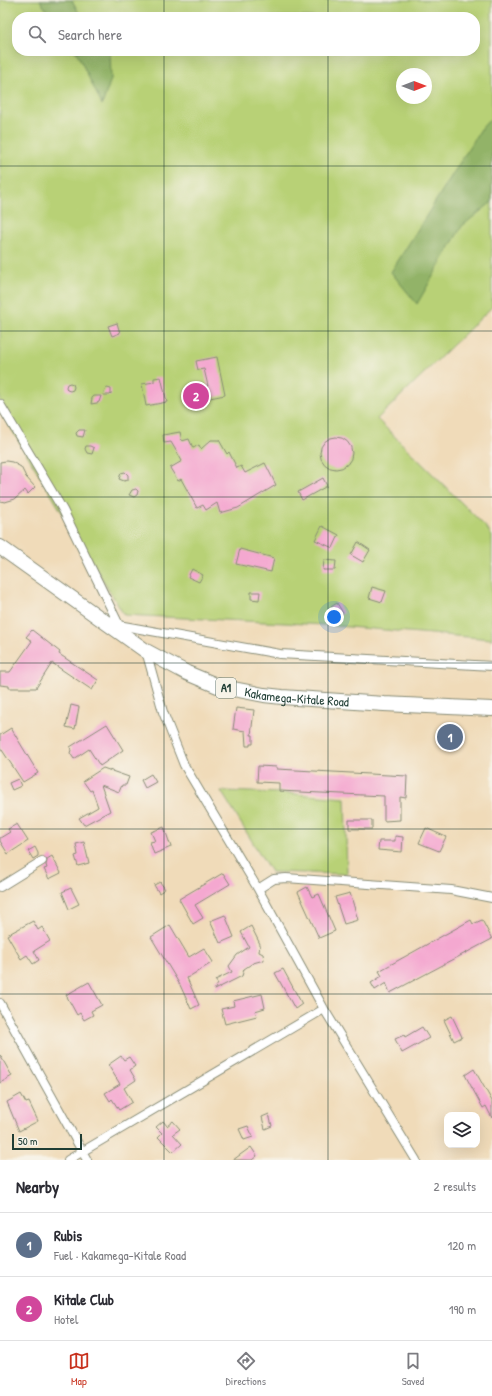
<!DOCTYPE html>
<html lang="en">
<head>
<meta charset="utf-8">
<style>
	body { margin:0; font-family:"Patrick Hand",sans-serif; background:#f7f7f7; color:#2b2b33 }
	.controls { position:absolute; right:12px; bottom:12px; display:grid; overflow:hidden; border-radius:8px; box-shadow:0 4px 16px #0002 }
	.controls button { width:36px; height:36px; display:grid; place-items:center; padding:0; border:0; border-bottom:1px solid #e1e1e2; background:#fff; color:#2b2b33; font:20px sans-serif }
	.compass { position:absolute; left:396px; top:68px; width:36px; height:36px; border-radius:50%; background:#fff; box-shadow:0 4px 16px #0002; rotate:90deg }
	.scale { position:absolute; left:12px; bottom:10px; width:70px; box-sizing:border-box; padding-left:4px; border:2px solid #1f3d34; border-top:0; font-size:11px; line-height:14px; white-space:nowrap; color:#1f3d34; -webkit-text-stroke:3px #f7f3e8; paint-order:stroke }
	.you { position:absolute; left:334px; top:617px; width:14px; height:14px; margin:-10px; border:3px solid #fff; border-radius:50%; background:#1a73e8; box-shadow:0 0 0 6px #1a73e833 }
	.badge { display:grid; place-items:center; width:26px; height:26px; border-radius:50%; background:#c8321e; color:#fff; font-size:13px; font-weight:700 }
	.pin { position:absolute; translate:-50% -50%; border:2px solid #fff; box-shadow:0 1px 4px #0006 }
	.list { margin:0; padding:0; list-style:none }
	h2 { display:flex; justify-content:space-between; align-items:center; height:52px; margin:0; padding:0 16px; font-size:17px }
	h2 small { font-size:13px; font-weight:400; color:#7c7c81 }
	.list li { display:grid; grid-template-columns:26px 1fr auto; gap:12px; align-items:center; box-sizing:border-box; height:64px; padding:0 16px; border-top:1px solid #e1e1e2 }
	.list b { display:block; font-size:15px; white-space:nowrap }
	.list p { margin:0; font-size:13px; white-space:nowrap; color:#7c7c81 }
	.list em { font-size:13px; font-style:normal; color:#7c7c81 }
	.icon { flex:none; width:22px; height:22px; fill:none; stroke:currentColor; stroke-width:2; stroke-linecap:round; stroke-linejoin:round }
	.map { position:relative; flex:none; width:492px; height:1160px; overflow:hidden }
	.search { position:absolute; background:#fff; box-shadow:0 4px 16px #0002; left:12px; right:12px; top:12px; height:44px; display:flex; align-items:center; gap:10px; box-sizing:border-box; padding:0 14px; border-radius:16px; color:#7c7c81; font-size:15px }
	.sheet { height:180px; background:#fff }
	nav { display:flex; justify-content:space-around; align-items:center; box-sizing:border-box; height:56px; border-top:1px solid #e1e1e2; background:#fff; font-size:11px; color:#7c7c81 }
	nav a { display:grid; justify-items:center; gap:2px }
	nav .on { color:#c8321e }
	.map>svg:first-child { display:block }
	.green { fill:#b8d176; stroke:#6c8755; fill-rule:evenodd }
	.forest { fill:#92b367; stroke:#58784e }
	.building { fill:#f4a8d0 }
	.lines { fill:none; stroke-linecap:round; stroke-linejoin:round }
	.minor-casing { stroke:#888c76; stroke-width:10 }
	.trunk-casing { stroke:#888c76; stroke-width:16 }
	.minor { stroke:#fff; stroke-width:8 }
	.trunk { stroke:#fff; stroke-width:14 }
	.grid { fill:none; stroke:#1f3d34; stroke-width:1; stroke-opacity:0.55 }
	.labels { text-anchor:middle; stroke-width:3.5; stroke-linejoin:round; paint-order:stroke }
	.shield { fill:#f7f3e8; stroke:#60746a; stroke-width:1 }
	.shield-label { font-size:12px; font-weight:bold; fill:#1f3d34 }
	.street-label { font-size:13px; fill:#1f3d34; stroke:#f7f3e8 }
</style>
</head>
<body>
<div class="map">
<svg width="492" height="1160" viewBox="0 0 492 1160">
	<rect width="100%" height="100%" fill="#f7f3e8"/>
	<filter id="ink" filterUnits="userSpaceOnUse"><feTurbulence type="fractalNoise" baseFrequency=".025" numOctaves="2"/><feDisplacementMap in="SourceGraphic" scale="8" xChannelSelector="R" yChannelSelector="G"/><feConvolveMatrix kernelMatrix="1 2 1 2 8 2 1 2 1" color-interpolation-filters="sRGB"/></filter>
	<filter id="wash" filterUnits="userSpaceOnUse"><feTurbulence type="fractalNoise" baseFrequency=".012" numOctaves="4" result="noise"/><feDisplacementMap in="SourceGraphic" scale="16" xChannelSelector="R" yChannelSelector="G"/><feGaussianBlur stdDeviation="0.9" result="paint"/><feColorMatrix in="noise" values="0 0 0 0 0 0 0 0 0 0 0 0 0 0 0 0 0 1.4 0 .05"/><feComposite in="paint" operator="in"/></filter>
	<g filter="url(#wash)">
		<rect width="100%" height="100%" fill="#f0dbb9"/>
		<path class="green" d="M0 0H492V307L377 419 486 527 492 536V639L325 625 124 615 0 410ZM17 17H475V51H17ZM402 74H426V98H402Z
			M221 791 282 793 345 798 347 874 271 872Z"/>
		<path class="forest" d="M40 0H72L81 17C60 17 51 21 40 0Z
			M76 51H110L111 79 102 105Z
			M492 117V202L462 226 417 304 391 272 481 129Z"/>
		<g id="blocks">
			<path class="building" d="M117 323 120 333 112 336 108 326Z
				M217 357 225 395 210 398V394L188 398 186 391 208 386 204 369 198 370 196 361Z
				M161 377 167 402 146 406 142 384 154 382V378Z
				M66 387a4 4 0 1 1 8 0a4 4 0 1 1-8 0Z
				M107 388 111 389V394L110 395H103L105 389Z
				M94 396H101L99 402 97 403 91 404 92 398Z
				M79 430H85L83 437 77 436 76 433Z
				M180 432 182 441 189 439 193 448 199 445 201 449 211 440H219L227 454 229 452 237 468 241 466 245 473 265 463 276 485 238 508 220 513 217 503 206 510 203 505 197 508 181 479 178 481 170 468 182 461 171 442 164 443 163 435Z
				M320 453a16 16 0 1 1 32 0a16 16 0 1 1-32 0Z
				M86 446H90L94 448 92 454 87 453 85 449Z
				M6 461 12 462 21 467 26 477 35 487 28 494 25 490 15 499 5 502 0 501V462Z
				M125 472 128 475V480L124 481 119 479 121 473Z
				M323 478 327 486 302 500 298 492Z
				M136 489 138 491 137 495 134 497 129 495 132 490Z
				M322 526 339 535 333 548 315 540Z
				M358 542 370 550 363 562 351 555Z
				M240 549 274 558 271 572 236 564Z
				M324 560 336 561 335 570H323Z
				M192 569 203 575 199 582 188 577Z
				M372 587 386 591 382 602 369 598Z
				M251 592H260L259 600 251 599Z
				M337 603 343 613 335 618 329 608Z
				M32 630 60 652 59 654 98 680 92 690 52 663 36 688H9V686L0 685V672H10L32 641 26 637Z
				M71 705 79 707 75 729 66 727Z
				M236 708 254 710 251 735H253V744H250V746H246L245 731 233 729Z
				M107 724 123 750 100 766 89 749 74 759 70 753 71 750 70 747Z
				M11 728 38 773 23 782 0 747V735Z
				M442 731 462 733 460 745 441 744Z
				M258 766 277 767V769L407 776 406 798 400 797V820L384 821V796L279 791V783L257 782Z
				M103 768 129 777 126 785H122L119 792 101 785 110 811 84 825 79 818 98 807 92 790 90 791 83 781Z
				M151 774 156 782 145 788 141 780Z
				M18 779 21 786 12 790 9 783Z
				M349 820H372V829H349Z
				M17 824 28 841 8 854 0 841V838L10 832 8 829Z
				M164 827 171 847 154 854 150 842 155 841 151 832Z
				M426 828 446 837 439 851 419 843Z
				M395 836 403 837 402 852 378 850 379 841H395Z
				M84 842 89 863 78 866 75 856 78 855 76 844Z
				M35 847 38 853V856L33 859 28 851Z
				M52 856 61 873 49 879 44 869 47 868 46 865 47 861V859Z
				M223 873 230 884 195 905 203 918 193 924 179 899Z
				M160 882 165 889 159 893 154 885Z
				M307 887 312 897 319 894 335 931 319 938 298 892Z
				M71 888 79 904 69 909 62 892Z
				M350 893 358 920 344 924 335 897Z
				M225 915 234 937 220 943 210 921Z
				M471 920 473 924 482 920 492 939 390 993 386 983 375 990 371 983 382 976 379 971Z
				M33 921 38 930 42 927 50 941 34 951 39 960 33 964 27 955 21 959 7 935Z
				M170 925 189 957 204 948 213 962 187 978 199 1005 191 1009 180 985 151 937Z
				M251 926 260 944 259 952 263 954 264 960 253 963 244 969 242 976 214 990 218 984 215 980 232 972 229 966 237 955 249 947 241 932Z
				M283 969 302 1004 295 1009 275 973Z
				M89 982 102 1005 91 1011 93 1015 84 1020 80 1013 77 1015 66 995Z
				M262 994 265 1008 255 1011 257 1016 225 1024 221 1009 234 1006 233 1001Z
				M452 1016 462 1037 454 1041 444 1020Z
				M422 1027 429 1038 402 1053 395 1039 404 1035 405 1037Z
				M0 1055 12 1076 0 1083Z
				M121 1056 124 1060 129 1057 135 1066 130 1070 136 1080 124 1088 132 1102 119 1110 112 1099 110 1101 105 1093 120 1084 108 1065Z
				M474 1069 492 1101V1118L486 1106 483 1108 465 1075Z
				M21 1094 26 1103 29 1102 38 1121 19 1131 7 1102Z
				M269 1114 272 1126 265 1129 262 1117Z
				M163 1121 167 1126 173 1121 180 1129 173 1134 182 1144 173 1152 158 1137 162 1133 156 1127Z
				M248 1126 253 1137 244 1140 239 1129Z
				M251 1147 257 1156 252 1160H233Z"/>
		</g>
	</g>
	<g filter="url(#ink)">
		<use href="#blocks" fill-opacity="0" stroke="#888c76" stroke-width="1"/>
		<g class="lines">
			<g class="minor-casing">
				<path id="minor" d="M0 404 63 510 121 629
					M118 625 280 654 492 666
					M146 651 163 712 184 765 258 889 324 1009 416 1160
					M0 887 42 861
					M258 889 274 879 286 878 451 890 492 898
					M0 1003 87 1160
					M68 1160 324 1009"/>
			</g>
			<g class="trunk-casing">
				<g id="trunk">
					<path id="s1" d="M0 547 146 651 187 673 218 686 264 695 282 697 384 704 492 709"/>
				</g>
			</g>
			<use href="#minor" class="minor"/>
			<use href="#trunk" class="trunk"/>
		</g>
	</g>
	<path class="grid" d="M164 0V17M328 0V17M164 51V1160M328 51V1160M0 166H492M0 331H492M0 497H492M0 663H492M0 829H492M0 994H492"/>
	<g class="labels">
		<rect class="shield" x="216" y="678" width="20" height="20" rx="3"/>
		<g class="shield-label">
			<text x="226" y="692">A1</text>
		</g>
		<g class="street-label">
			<text dy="5" stroke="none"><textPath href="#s1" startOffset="339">Kakamega-Kitale Road</textPath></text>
		</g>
	</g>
</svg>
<div class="controls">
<button><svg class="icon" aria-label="layers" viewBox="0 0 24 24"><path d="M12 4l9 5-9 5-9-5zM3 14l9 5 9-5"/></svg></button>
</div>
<svg class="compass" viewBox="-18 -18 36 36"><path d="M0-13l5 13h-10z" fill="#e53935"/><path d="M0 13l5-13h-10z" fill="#7c7c81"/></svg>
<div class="scale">50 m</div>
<div class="you"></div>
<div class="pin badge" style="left:450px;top:737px;background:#5c6f8a">1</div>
<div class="pin badge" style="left:196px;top:396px;background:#d1479c">2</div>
<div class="search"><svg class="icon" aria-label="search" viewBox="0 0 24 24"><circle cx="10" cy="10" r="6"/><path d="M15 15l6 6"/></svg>Search here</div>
</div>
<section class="sheet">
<h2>Nearby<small>2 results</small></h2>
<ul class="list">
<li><span class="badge" style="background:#5c6f8a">1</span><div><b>Rubis</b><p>Fuel · Kakamega-Kitale Road</p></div><em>120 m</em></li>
<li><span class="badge" style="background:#d1479c">2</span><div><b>Kitale Club</b><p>Hotel</p></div><em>190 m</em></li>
</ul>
</section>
<nav>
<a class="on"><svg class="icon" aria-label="map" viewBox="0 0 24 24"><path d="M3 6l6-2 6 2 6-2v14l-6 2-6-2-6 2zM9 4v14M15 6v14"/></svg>Map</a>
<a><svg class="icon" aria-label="directions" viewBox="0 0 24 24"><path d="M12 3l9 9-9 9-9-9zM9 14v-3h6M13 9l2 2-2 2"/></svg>Directions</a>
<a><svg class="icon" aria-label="saved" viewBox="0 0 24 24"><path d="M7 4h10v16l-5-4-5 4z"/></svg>Saved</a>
</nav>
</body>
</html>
